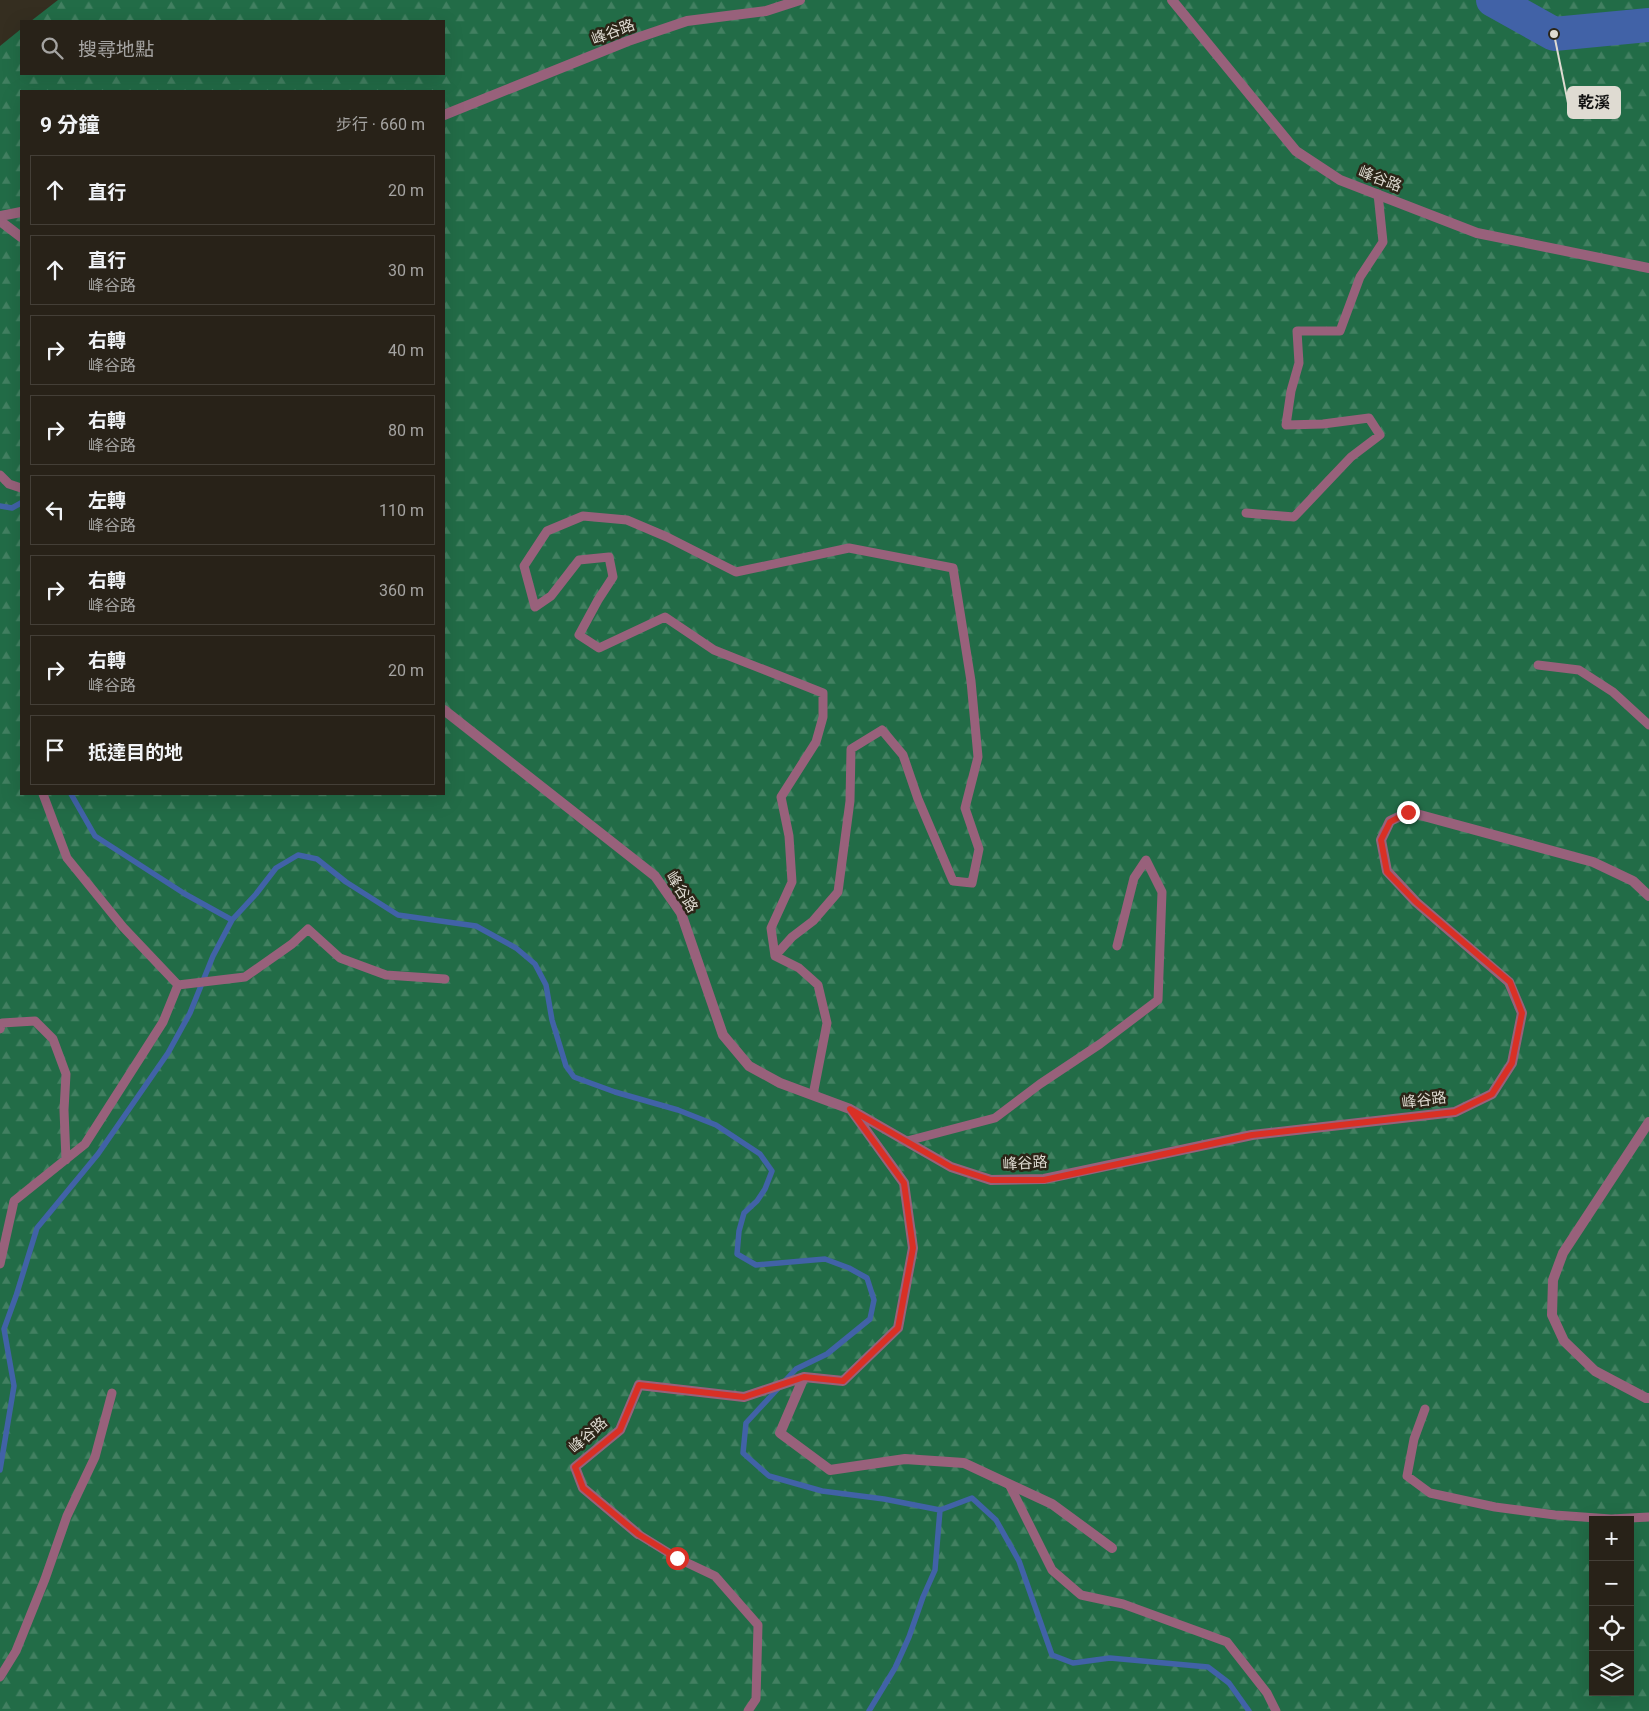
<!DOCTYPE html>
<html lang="zh-TW">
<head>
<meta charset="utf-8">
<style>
	body { margin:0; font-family:Roboto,"Noto Sans TC",sans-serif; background:#302a21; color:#f1f3f6 }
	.controls { position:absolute; right:15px; bottom:15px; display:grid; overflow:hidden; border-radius:0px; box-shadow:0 5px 20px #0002 }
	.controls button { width:45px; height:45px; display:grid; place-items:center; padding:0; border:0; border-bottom:1px solid #443f37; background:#282218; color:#f1f3f6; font:25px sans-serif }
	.stop { position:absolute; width:15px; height:15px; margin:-11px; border:4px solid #d93025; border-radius:50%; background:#fff }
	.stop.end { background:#d93025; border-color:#fff; box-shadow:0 1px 5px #0008 }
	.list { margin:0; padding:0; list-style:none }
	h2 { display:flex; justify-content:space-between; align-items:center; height:65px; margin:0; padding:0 20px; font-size:21px }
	h2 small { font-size:16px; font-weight:400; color:#a5a4a2 }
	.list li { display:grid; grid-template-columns:32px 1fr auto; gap:15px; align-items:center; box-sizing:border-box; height:70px; margin:0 10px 10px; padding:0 10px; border:1px solid #443f37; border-radius:0px }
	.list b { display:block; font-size:19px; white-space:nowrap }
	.list p { margin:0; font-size:16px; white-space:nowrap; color:#a5a4a2 }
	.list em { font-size:16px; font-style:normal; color:#a5a4a2 }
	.icon { flex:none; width:28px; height:28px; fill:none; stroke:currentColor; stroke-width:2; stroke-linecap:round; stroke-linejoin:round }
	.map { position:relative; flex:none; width:1649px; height:1711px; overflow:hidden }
	.search { position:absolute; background:#282218; box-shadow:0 5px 20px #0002; left:20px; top:20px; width:425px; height:55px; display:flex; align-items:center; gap:12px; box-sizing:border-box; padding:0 18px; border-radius:0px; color:#a5a4a2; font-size:19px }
	.panel { position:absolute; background:#282218; box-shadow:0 5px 20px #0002; left:20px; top:90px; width:425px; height:705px; border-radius:0px }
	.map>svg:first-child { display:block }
	.forest { fill:url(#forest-firs); fill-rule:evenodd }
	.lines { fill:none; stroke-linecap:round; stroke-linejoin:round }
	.stream { stroke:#4162a7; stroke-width:5.5 }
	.river { stroke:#4162a7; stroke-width:34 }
	.service { stroke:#98617b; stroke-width:9 }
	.minor { stroke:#98617b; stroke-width:10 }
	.tertiary { stroke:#98617b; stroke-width:10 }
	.route { stroke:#d93025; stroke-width:6 }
	.labels { text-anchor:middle; stroke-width:5; stroke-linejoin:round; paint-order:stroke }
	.street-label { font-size:15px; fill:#dfdbd2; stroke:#2b2517 }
	.leader { fill:none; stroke:#dfdbd2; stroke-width:2 }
	.callout-dot { fill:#dfdbd2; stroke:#2b2517; stroke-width:2 }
	.callout { fill:#dfdbd2; stroke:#dfdbd2; stroke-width:2 }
	.callout-label { font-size:16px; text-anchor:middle; font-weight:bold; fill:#111 }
</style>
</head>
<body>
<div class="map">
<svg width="1649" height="1711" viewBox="0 0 1649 1711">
	<defs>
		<pattern id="forest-firs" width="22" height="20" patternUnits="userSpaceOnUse" patternTransform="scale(1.25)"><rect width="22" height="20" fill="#226c47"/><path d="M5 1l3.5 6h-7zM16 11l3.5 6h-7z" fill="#428061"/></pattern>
	</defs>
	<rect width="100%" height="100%" fill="#352e20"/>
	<path class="forest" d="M58 0H1649V1711H0V46L21 29V74H444V21H31ZM21 91H444V794H21ZM1593 1520H1630V1692H1593Z"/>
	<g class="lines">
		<path class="stream" d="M0 506 12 508 21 503
			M71 794 95 836 185 894 232 920 256 894 276 868 298 855 317 859 346 882 398 915 476 926 516 948 535 964 546 985 552 1020 566 1066 574 1077 615 1092 678 1110 716 1125 760 1154 772 1171 765 1189 757 1201 744 1213 739 1231 737 1254 756 1265 825 1259 849 1268 867 1278 874 1300 870 1319 827 1354 796 1369 746 1423 743 1453 769 1476 822 1491 884 1499 940 1510 935 1570 923 1597 909 1637 895 1668 869 1711
			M0 1470 14 1386 4 1329 16 1296 37 1228 98 1154 168 1053 190 1013 213 956 232 920
			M940 1510 972 1498 996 1520 1019 1561 1052 1655 1073 1663 1110 1658 1208 1667 1229 1683 1249 1711"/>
		<path class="river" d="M1493 0 1554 34 1649 25"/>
		<path class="service" d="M0 475 9 484 21 488
			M1246 513 1294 517 1351 457 1380 435 1369 418 1323 424 1286 425 1291 391 1299 363 1297 331H1340L1360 277 1383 242 1378 194
			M1538 665 1579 670 1613 692 1649 725
			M775 956 792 937 813 921 838 892 850 801 851 749 882 730 903 755 918 799 953 881 972 883 979 849 965 808 978 757 971 681 953 568 849 548 736 572 667 537 627 520 583 516 547 531 524 566 535 607 551 596 579 560 609 557 613 577 598 600 579 635 599 648 665 617 714 650 823 693V717L816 742 781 797 789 836 792 882 771 928 775 956 799 968 818 985 827 1023 813 1095
			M178 985 245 977 292 944 308 929 340 958 386 975 445 979
			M0 1029 2 1023 35 1021 53 1039 66 1074 64 1110 66 1160
			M907 1141 995 1118 1040 1084 1100 1044 1158 1000 1162 892 1146 860 1134 878 1117 946
			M0 1264 14 1201 85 1144 163 1022 178 985 123 927 67 858 43 794
			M1425 1409 1414 1439 1407 1476 1430 1493 1495 1507 1555 1515 1611 1519 1649 1517
			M1009 1484 1052 1570 1081 1595 1123 1604 1227 1642 1267 1693 1276 1711
			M638 1534 677 1558 715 1576 758 1625 756 1699 748 1711
			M0 1677 16 1651 45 1579 67 1516 95 1457 112 1393"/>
		<path class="minor" d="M0 221 21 237
			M444 710 655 876 681 913 723 1035 749 1066 780 1083 850 1109 951 1167 991 1180 1044 1179 1252 1135 1455 1112 1492 1094 1512 1063 1522 1013 1509 982 1416 902 1387 871 1381 840 1390 821 1409 812 1593 862 1633 881 1649 896
			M852 1111 904 1183 913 1248 898 1328 843 1381 804 1377 780 1433 830 1470 905 1459 964 1463 1052 1504 1112 1548
			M1649 1122 1563 1253 1553 1280 1552 1315 1564 1341 1595 1371 1646 1398H1649
			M638 1534 583 1488 575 1467 620 1430 639 1385 744 1397 804 1377"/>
		<path class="tertiary" d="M1172 0 1296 151 1340 180 1477 233 1649 268
			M444 115 628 41 687 21 766 11 800 0
			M0 216 21 212"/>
	</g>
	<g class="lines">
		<path class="route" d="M677 1558 638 1534 583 1488 575 1467 620 1430 639 1385 744 1397 804 1377 843 1381 898 1328 913 1248 904 1183 850 1109 951 1167 991 1180H1044L1252 1135 1455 1112 1492 1094 1512 1063 1522 1013 1510 982 1416 902 1387 872 1381 840 1390 822 1408 812"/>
	</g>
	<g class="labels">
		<g class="street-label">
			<text transform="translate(613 32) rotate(-21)" y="5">峰谷路</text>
			<text transform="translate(1380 179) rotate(21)" y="5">峰谷路</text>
			<text transform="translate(682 892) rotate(58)" y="5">峰谷路</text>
			<text transform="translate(1424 1100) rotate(-7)" y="5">峰谷路</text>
			<text transform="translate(1025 1163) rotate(-3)" y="5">峰谷路</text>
			<text transform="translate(588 1435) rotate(-42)" y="5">峰谷路</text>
		</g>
	</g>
	<path class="leader" d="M1554 34L1568 103"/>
	<circle class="callout-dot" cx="1554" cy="34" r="5"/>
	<rect class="callout" x="1568" y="87" width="52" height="31" rx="5"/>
	<g class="callout-label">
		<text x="1594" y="108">乾溪</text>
	</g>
</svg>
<div class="controls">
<button>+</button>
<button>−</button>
<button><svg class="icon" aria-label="locate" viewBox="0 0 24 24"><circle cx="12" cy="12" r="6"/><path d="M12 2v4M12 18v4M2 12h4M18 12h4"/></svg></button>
<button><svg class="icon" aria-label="layers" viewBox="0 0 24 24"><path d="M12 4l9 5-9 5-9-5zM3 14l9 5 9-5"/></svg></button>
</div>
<div class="stop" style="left:677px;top:1558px"></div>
<div class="stop end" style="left:1408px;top:812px"></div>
<div class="search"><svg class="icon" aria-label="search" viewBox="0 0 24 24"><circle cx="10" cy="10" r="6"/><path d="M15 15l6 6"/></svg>搜尋地點</div>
<section class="panel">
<h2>9 分鐘<small>步行 · 660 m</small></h2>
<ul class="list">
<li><svg class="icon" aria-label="ahead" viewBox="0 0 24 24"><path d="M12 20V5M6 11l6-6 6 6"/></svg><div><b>直行</b></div><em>20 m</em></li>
<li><svg class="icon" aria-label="ahead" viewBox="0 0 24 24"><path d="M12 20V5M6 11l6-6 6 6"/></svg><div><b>直行</b><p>峰谷路</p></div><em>30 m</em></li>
<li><svg class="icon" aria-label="right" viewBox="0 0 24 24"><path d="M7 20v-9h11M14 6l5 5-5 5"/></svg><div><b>右轉</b><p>峰谷路</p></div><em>40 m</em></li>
<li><svg class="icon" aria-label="right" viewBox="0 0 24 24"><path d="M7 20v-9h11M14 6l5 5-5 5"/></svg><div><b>右轉</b><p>峰谷路</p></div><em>80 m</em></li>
<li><svg class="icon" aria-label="left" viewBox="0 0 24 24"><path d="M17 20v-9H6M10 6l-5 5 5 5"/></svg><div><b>左轉</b><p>峰谷路</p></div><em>110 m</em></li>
<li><svg class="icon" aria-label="right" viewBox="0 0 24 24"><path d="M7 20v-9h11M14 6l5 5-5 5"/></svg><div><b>右轉</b><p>峰谷路</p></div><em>360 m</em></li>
<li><svg class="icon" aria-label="right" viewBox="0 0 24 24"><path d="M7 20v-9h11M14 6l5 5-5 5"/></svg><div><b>右轉</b><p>峰谷路</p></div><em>20 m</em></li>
<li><svg class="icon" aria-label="arrive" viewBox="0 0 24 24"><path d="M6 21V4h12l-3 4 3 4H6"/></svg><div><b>抵達目的地</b></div></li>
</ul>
</section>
</div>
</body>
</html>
